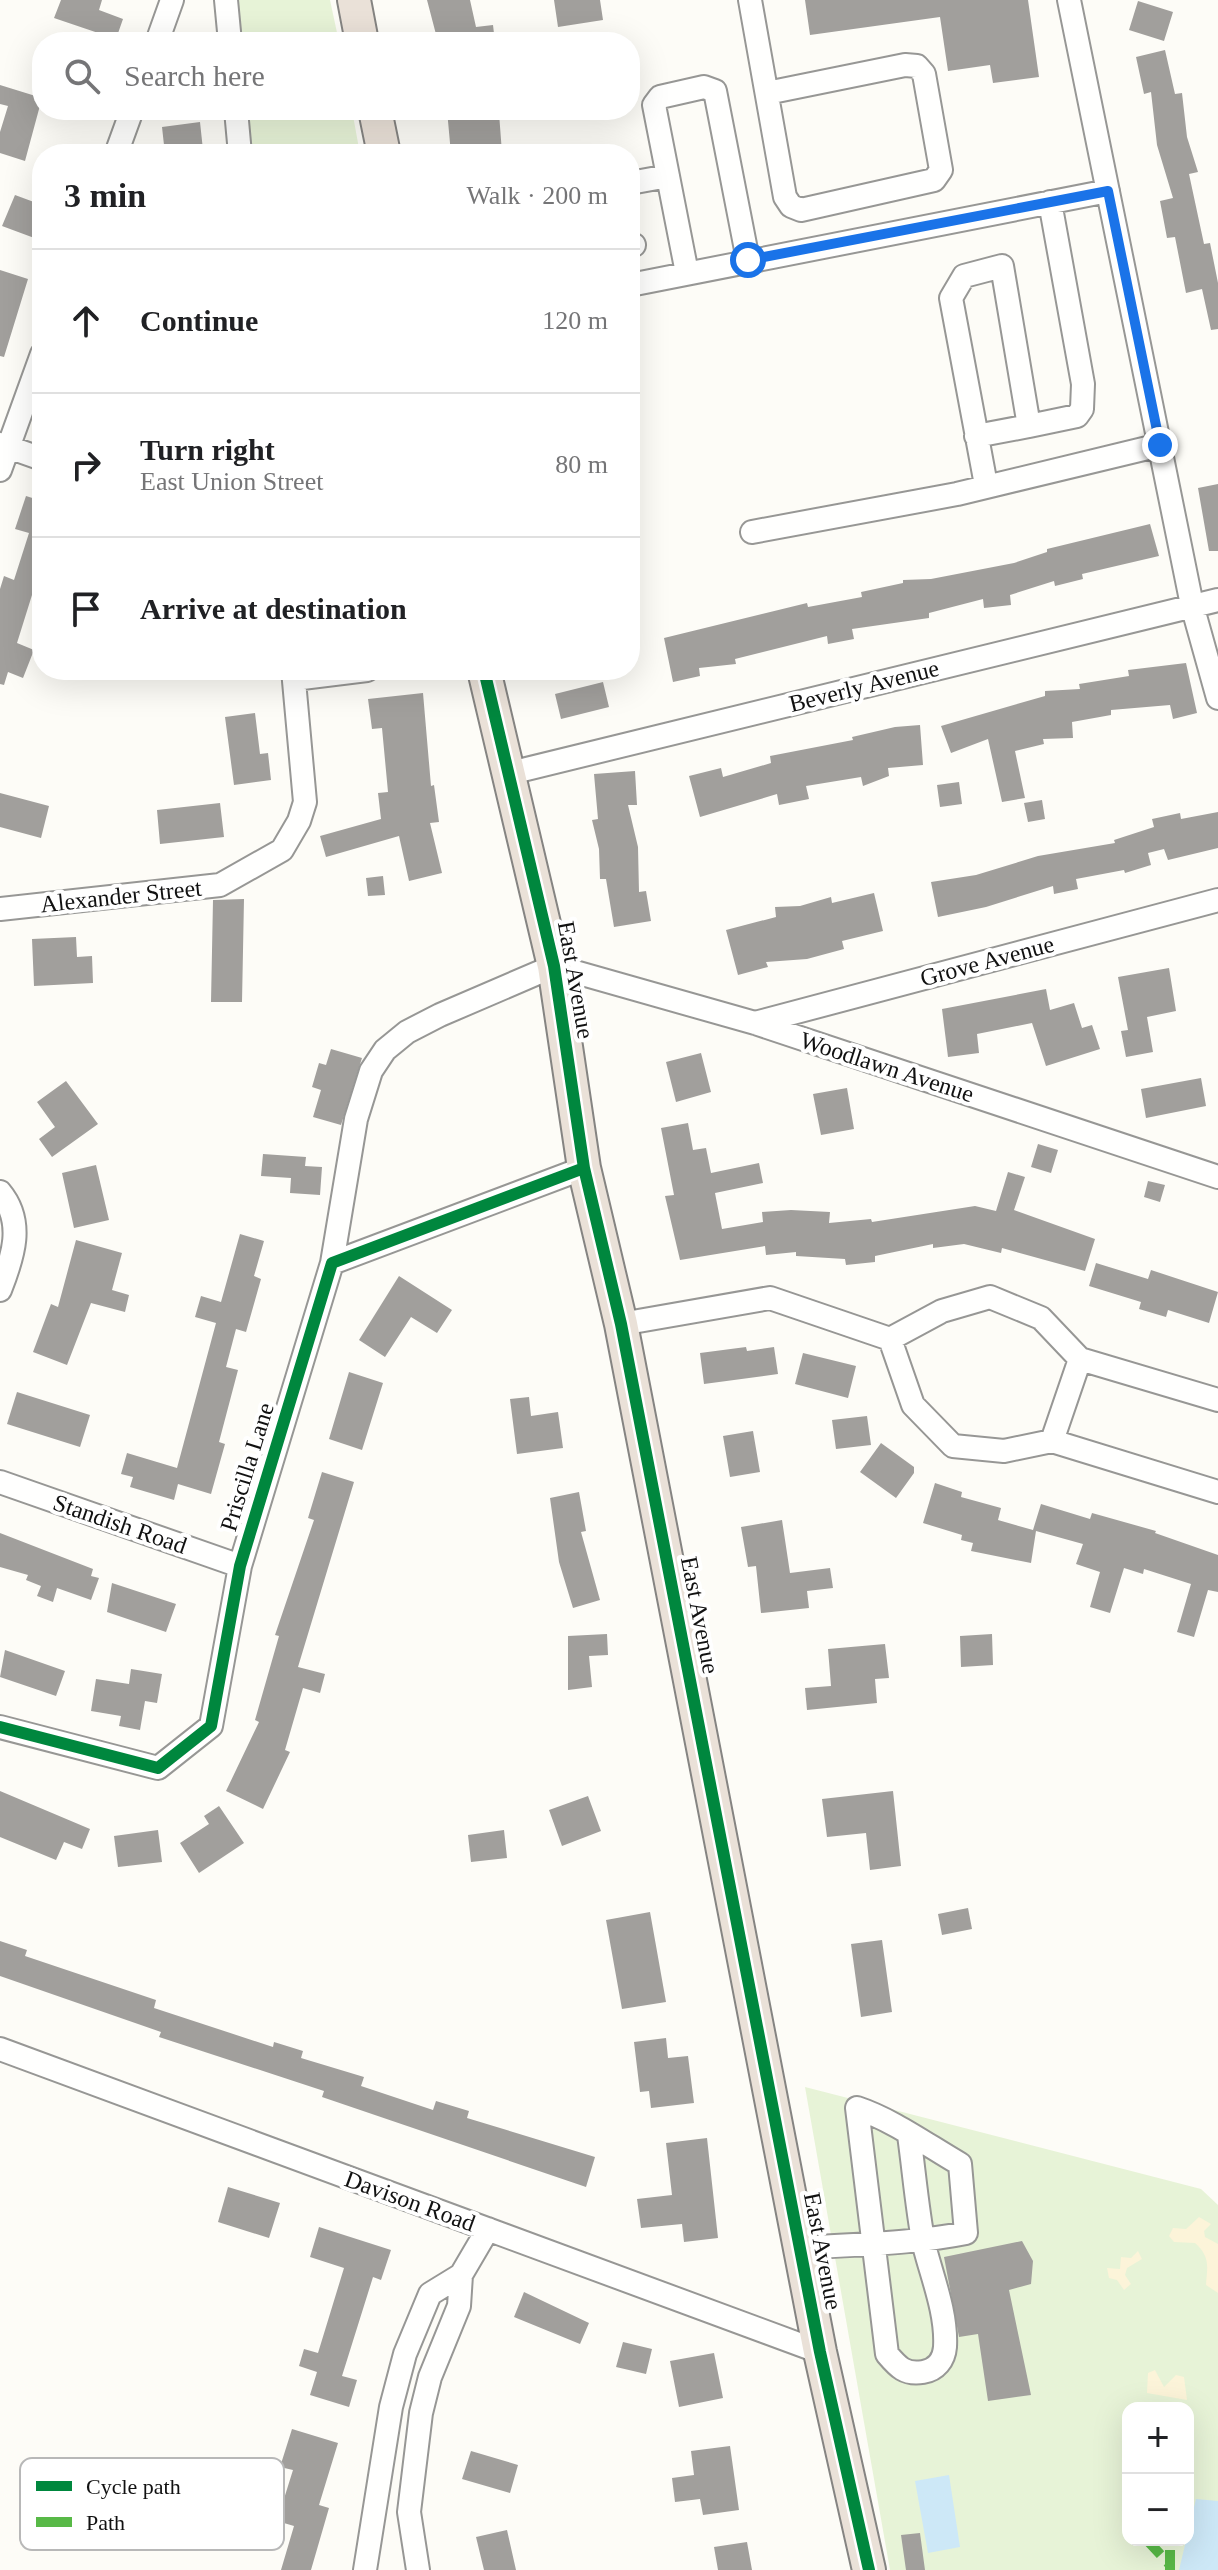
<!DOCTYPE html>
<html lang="en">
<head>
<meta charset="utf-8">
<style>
	body { margin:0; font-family:Georgia,serif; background:#f6f6f6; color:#202124 }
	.controls { position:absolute; right:24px; bottom:24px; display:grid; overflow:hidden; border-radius:16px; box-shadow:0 8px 32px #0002 }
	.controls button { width:72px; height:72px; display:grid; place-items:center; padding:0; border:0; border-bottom:2px solid #e0e0e0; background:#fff; color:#202124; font:40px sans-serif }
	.stop { position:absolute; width:24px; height:24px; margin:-18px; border:6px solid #1a73e8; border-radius:50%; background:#fff }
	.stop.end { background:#1a73e8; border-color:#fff; box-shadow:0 2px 8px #0008 }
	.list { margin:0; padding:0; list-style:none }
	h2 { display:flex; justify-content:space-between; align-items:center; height:104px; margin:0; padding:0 32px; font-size:34px }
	h2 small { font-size:26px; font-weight:400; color:#757577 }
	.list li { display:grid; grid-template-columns:52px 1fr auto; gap:24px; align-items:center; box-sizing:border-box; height:144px; padding:0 32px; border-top:2px solid #e0e0e0 }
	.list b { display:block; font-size:30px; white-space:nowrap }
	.list p { margin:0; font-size:26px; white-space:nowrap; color:#757577 }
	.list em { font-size:26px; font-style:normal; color:#757577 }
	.icon { flex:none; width:44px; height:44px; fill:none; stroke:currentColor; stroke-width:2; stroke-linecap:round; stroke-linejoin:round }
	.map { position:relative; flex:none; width:1218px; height:2570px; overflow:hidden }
	.search { position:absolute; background:#fff; box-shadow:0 8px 32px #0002; left:32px; top:32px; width:608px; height:88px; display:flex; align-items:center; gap:20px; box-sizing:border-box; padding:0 28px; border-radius:32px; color:#757577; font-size:30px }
	.panel { position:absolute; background:#fff; box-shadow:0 8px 32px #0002; left:32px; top:144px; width:608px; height:536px; border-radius:32px }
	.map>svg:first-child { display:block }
	.green { fill:#e7f3d7; fill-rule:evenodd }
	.sand { fill:#fcf4d9 }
	.water { fill:#cde8f7 }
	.building { fill:#a19f9c }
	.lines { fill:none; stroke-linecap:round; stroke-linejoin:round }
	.minor-casing { stroke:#979795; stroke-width:26 }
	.highway-casing { stroke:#858482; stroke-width:36 }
	.minor { stroke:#fffffe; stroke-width:22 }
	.highway { stroke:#eae1d8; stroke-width:32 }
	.quiet { stroke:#58b947; stroke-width:10; stroke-dasharray:20 10; stroke-linecap:butt }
	.cycleway-casing { stroke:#fff; stroke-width:17 }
	.cycleway { stroke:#00873e; stroke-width:12 }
	.route { stroke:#1a73e8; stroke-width:10 }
	.labels { text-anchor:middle; stroke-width:8; stroke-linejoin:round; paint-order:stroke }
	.street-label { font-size:24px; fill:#111; stroke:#fff }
	.key { fill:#fff; stroke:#b8b8b8; stroke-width:2 }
	.key-label { font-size:22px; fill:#111 }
</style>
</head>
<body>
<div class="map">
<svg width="1218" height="2570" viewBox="0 0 1218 2570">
	<rect width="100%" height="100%" fill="#fdfcf7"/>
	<path class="green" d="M236 0H330L339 42H240Z
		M247 110H352L360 154H252Z
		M805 2087 1201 2189 1218 2205V2570H890ZM1128 2408H1188V2540H1128Z"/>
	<path class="sand" d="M1199 2217 1211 2224 1204 2231 1205 2237 1218 2244V2293L1206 2285C1207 2268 1211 2257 1195 2243L1174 2242 1169 2236 1173 2228 1186 2229Z
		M1138 2251 1142 2259 1127 2268 1125 2275 1131 2284 1124 2290 1117 2280 1109 2278 1107 2268 1120 2269 1121 2257 1131 2258Z
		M1155 2370 1164 2387 1176 2375 1184 2377 1187 2400 1147 2393 1148 2373Z"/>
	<path class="water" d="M949 2475 960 2547 928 2553 915 2481Z
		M1196 2499 1218 2501V2570H1179Z"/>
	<path class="building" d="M61 0H102L99 10 123 19 116 39 54 18Z
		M427 0H470L476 27 493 25 495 42H438Z
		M554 0H600L603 20 558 27Z
		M805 0H1028L1039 77 993 83 990 65 948 71 940 17 810 35Z
		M1138 1 1173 12 1164 41 1129 30Z
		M1165 50 1175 94 1182 93 1187 137 1198 172 1189 174 1204 244 1210 243 1218 283V329L1211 330 1202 289 1186 293 1175 237 1167 238 1160 201 1173 198 1157 145 1151 92 1144 94 1136 57Z
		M0 85 42 98 25 161 0 153V132L8 106 0 104Z
		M447 110 499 113 502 153 451 154Z
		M200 122 203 150 165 154 162 127Z
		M15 195 42 205V226L37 239 2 226Z
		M0 270 28 279 4 357 0 356Z
		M1218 484V551H1209L1198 488Z
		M26 496 42 501V563L17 643 34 650 23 678 8 672 4 685 0 684V589L4 576 14 580 29 533 15 529Z
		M1150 524 1159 556 1082 574 1083 579 1055 586 1054 581 1010 595 1011 605 984 608 983 599 929 613V618L852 629 854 639 828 644 827 636 735 659 736 664 699 668 700 676 673 682 664 638 807 603 808 607 862 597 861 592 903 583V580L931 579 1014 563 1047 552V549Z
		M1186 663 1197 713 1173 719 1170 705 1111 710V715L1072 722 1073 738 1043 739 1044 744 1015 751 1025 798 1002 802 988 739 951 753 941 726 1045 696V691L1080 689 1079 684 1129 676 1128 670Z
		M603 682 609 707 561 719 555 694Z
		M423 693 431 786 434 785 439 822 430 823 442 873 409 881 399 836 326 857 320 836 381 819 378 793 388 792 382 728 372 729 368 699Z
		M255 713 260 754 268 753 271 780 234 785 225 717Z
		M920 725 923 765 888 768 889 776 863 786 861 777 806 786 809 799 779 805 777 794 700 817 689 776 721 768 723 777 771 763 770 756 853 740 852 737 895 727Z
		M635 771 637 805H628L638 847 639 892 646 891 651 921 614 927 606 879H600L599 849 592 820 598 819 594 774Z
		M959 782 962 804 940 807 937 785Z
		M0 793 49 806 41 838 0 827Z
		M1042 800 1045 819 1028 822 1024 803Z
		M220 803 224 837 160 844 157 810Z
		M1218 812V848L1168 860 1164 849 1148 853 1151 865 1125 873 1124 870 1076 879 1078 889 1054 894 1053 886 986 907 938 917 931 882 976 875 1038 856 1115 843 1114 840 1154 827 1152 819 1180 813 1181 819Z
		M383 876 385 895 368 896 366 878Z
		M874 893 883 931 842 941 844 949 807 959 766 962 768 967 738 975 726 930 776 917 775 907 800 906 831 897 832 903Z
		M244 899 242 1002H211L213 900Z
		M76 937 77 957 92 956 93 983 34 986 32 939Z
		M1169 968 1176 1011 1147 1017 1153 1052 1126 1057 1121 1031 1128 1030 1118 977Z
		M1046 989 1050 1010 1074 1003 1082 1028 1092 1025 1100 1049 1046 1066 1032 1023 977 1034 979 1053 948 1057 942 1009Z
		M331 1049 362 1058 341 1125 313 1117 321 1090 312 1087 319 1063 326 1065Z
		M701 1053 711 1092 676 1102 666 1062Z
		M1201 1078 1206 1106 1146 1118 1141 1089Z
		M66 1081 98 1124 52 1157 39 1139 55 1127 37 1102Z
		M847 1088 854 1129 821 1135 813 1094Z
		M688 1123 693 1150 706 1148 711 1173 759 1163 763 1183 715 1193 722 1229 763 1222 762 1212 791 1210 830 1212 829 1223 871 1219 872 1222 975 1206 996 1211 1008 1172 1025 1177 1014 1210 1095 1239 1085 1271 1002 1248 1001 1253 964 1244 933 1248V1244L875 1256V1262L846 1265 845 1259 796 1256V1252L766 1255 765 1246 680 1260 665 1196 674 1195 661 1128Z
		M1038 1144 1058 1150 1051 1173 1031 1167Z
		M263 1154 306 1157 305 1166 322 1167 320 1195 290 1193 291 1178 261 1176Z
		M96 1165 109 1220 74 1228 62 1173Z
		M1148 1181 1165 1185 1160 1202 1144 1197Z
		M240 1234 264 1241 254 1276 261 1279 246 1332 236 1329 226 1367 238 1370 219 1442 225 1444 211 1494 178 1484 174 1500 130 1487 133 1477 121 1474 127 1453 177 1468 216 1323 195 1317 201 1296 221 1302Z
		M76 1240 122 1253 112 1290 129 1295 125 1312 91 1303 67 1365 33 1352 51 1304 58 1307Z
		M1096 1263 1148 1279 1151 1270 1218 1292 1209 1323 1168 1310 1166 1317 1139 1309 1141 1302 1089 1286Z
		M399 1276 452 1310 437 1333 411 1317 385 1357 359 1340Z
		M746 1347 747 1351 774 1347 778 1374 704 1384 700 1353Z
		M803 1353 856 1366 848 1398 795 1384Z
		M349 1372 383 1383 362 1450 329 1439Z
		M17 1392 90 1415 80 1447 7 1424Z
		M529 1397 531 1416 558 1412 563 1448 517 1454 510 1399Z
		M867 1416 871 1445 836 1449 832 1420Z
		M753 1431 760 1472 730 1477 723 1436Z
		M881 1443 914 1467V1473L896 1498 860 1472Z
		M322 1472 354 1482 298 1667 325 1674 320 1693 303 1688 285 1750 290 1752 263 1809 226 1791 259 1722 255 1720 279 1636 275 1635 314 1520 308 1518Z
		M935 1483 962 1492 961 1497 1001 1508 998 1520 1033 1530 1041 1504 1090 1519 1092 1513 1156 1531 1155 1533 1218 1555V1592L1208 1590 1194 1637 1177 1632 1191 1584 1144 1569 1143 1574 1124 1568 1110 1613 1090 1607 1100 1572 1076 1564 1083 1544 1036 1531 1031 1563 971 1551 973 1543 961 1540 962 1535 923 1523Z
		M579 1492 586 1531 581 1532 600 1600 573 1608 559 1562 550 1498Z
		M782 1520 790 1573 830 1568 833 1588 807 1591 809 1608 761 1613 756 1566 748 1567 741 1527Z
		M0 1533 93 1569 91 1576 99 1578 91 1600 57 1588 53 1602 37 1596 41 1586 26 1580 28 1575 0 1567Z
		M112 1583 176 1604 166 1632 107 1612Z
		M607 1634 608 1655 589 1656 592 1687 568 1690V1636Z
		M992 1634 993 1665 961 1667 960 1636Z
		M885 1644 889 1678 875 1679 877 1703 807 1710 805 1688 831 1686 828 1649Z
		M5 1650 65 1671 56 1696 0 1677Z
		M131 1669 162 1674 157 1703 145 1701 140 1730 119 1726 121 1716 91 1711 96 1679 129 1684Z
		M0 1791 90 1829 82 1849 64 1842 56 1860 0 1837Z
		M893 1791 901 1866 870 1870 866 1833 827 1837 822 1799Z
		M588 1796 601 1831 562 1846 549 1810Z
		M219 1806 244 1843 199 1873 180 1843 209 1824 204 1816Z
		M158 1830 162 1862 118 1867 114 1836Z
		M504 1830 507 1858 471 1862 468 1835Z
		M968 1908 972 1929 942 1935 938 1914Z
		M650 1912 666 2002 622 2009 606 1920Z
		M882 1940 892 2012 861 2017 851 1944Z
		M0 1941 27 1950 25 1956 156 2000 154 2008 273 2047 274 2042 303 2051 301 2058 364 2077 361 2086 433 2110 436 2101 469 2111 467 2118 595 2157 586 2187 322 2097 324 2091 159 2037 161 2032 0 1976Z
		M666 2038 668 2058 688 2056 694 2103 651 2108 649 2091 640 2092 634 2042Z
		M707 2138 718 2238 684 2242 682 2224 641 2228 637 2199 672 2195 666 2143Z
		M228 2187 280 2203 269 2238 218 2222Z
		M319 2227 391 2250 381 2280 373 2277 342 2376 357 2380 349 2407 310 2395 317 2372 299 2366 304 2349 318 2353 344 2268 310 2257Z
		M1022 2241 1033 2261 1031 2284 1009 2290 1031 2395 988 2401 978 2334 959 2337 944 2257Z
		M524 2292 589 2323 580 2344 514 2317Z
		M623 2342 652 2349 646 2374 616 2367Z
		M714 2353 723 2398 679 2407 670 2361Z
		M292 2429 338 2443 319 2505 329 2508 311 2570H281L294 2526 277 2521 293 2470 280 2467Z
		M730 2446 739 2510 703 2515 700 2499 675 2502 672 2478 694 2475 691 2451Z
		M471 2451 518 2465 510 2493 462 2479Z
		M507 2530 516 2570H484L476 2537Z
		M920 2533 925 2570H906L901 2535Z
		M747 2542 752 2570H718L714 2547Z"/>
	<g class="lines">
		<g class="minor-casing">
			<path id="minor" d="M226 0 230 42
				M750 0 785 197 791 206 801 210 934 180 941 170 924 74 917 66 905 65 767 93
				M1069 0 1192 605 1218 698
				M157 42 172 0
				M236 110 240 154
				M116 154 132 110
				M630 183 668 176
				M630 246 634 245
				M687 273 654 105 660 97 704 87 715 91 748 260
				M630 285 1108 191
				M1029 426 1077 416 1082 409 1083 384 1050 202
				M976 436 1029 426 1002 266 964 276 951 298 986 485
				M0 444 42 459
				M0 470 42 354
				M752 532 957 494 1160 445
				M294 679 367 670
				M510 773 1218 600
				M0 909 220 885 282 850 299 821 305 802 293 670
				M755 1023 1218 900
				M0 1192C25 1222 13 1257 0 1290
				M332 1263 356 1119 371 1071 385 1050 407 1032 440 1015 554 966 755 1023 1218 1177
				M621 1324 770 1298 890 1339 942 1311 990 1297 1041 1318 1080 1359 1218 1400
				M890 1339 913 1405 953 1446 1004 1451 1052 1441 1218 1492
				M1052 1441 1080 1359
				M0 1482 240 1566
				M0 1727 158 1768 211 1726 240 1566 332 1263 584 1168
				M0 2049 820 2352
				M800 2248C856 2244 911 2244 966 2233L960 2164C927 2145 893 2120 857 2108L887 2354C898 2367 905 2375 923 2372 936 2370 944 2360 945 2347 947 2313 932 2277 924 2245 917 2209 914 2171 909 2135
				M365 2570 391 2407 405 2354 430 2294 461 2275
				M418 2570 409 2512 421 2413 430 2377 459 2306 461 2275 488 2229"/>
		</g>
		<g class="highway-casing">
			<path id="highway" d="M354 0 362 42
				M375 110 384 154
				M484 670 554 966 584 1168 621 1324 820 2352 869 2570"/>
		</g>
		<use href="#minor" class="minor"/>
		<use href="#highway" class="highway"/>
		<path class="quiet" d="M1147 2540 1170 2565
			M1170 2570V2540"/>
		<g class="cycleway-casing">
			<path id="cycleway" d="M484 670 554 966 584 1168 621 1324 820 2352 869 2570
				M0 1727 158 1768 211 1726 240 1566 332 1263 584 1168"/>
		</g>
		<use href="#cycleway" class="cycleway"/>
	</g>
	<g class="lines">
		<path class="route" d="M748 260 1108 191 1160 445"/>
	</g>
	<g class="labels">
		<g class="street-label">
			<text transform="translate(864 686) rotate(-14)" y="8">Beverly Avenue</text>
			<text transform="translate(121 896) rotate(-6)" y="8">Alexander Street</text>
			<text transform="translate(987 961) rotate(-15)" y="8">Grove Avenue</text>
			<text transform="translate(576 980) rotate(80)" y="8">East Avenue</text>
			<text transform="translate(887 1067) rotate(18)" y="8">Woodlawn Avenue</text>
			<text transform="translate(247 1467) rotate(-73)" y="8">Priscilla Lane</text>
			<text transform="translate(120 1524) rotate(19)" y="8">Standish Road</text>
			<text transform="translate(700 1615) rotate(79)" y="8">East Avenue</text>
			<text transform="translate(410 2201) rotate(20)" y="8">Davison Road</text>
			<text transform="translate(823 2251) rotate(79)" y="8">East Avenue</text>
		</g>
	</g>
	<rect x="20" y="2458" width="264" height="92" rx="12" class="key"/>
	<rect x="36" y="2481" width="36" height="10" fill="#00873e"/>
	<rect x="36" y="2517" width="36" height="10" fill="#58b947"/>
	<g class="key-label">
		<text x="86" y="2494">Cycle path</text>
		<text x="86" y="2530">Path</text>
	</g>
</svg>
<div class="controls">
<button>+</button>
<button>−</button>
</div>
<div class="stop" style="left:748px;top:260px"></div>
<div class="stop end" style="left:1160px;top:445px"></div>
<div class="search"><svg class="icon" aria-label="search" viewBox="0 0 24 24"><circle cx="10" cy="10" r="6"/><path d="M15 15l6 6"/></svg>Search here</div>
<section class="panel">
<h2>3 min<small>Walk · 200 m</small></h2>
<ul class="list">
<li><svg class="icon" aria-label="ahead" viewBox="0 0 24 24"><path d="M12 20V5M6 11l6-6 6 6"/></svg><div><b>Continue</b></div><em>120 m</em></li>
<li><svg class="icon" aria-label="right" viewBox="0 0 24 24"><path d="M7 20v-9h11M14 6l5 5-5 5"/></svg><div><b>Turn right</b><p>East Union Street</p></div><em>80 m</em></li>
<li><svg class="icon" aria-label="arrive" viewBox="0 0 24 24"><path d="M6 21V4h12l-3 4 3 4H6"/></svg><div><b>Arrive at destination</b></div></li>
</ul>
</section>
</div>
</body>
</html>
